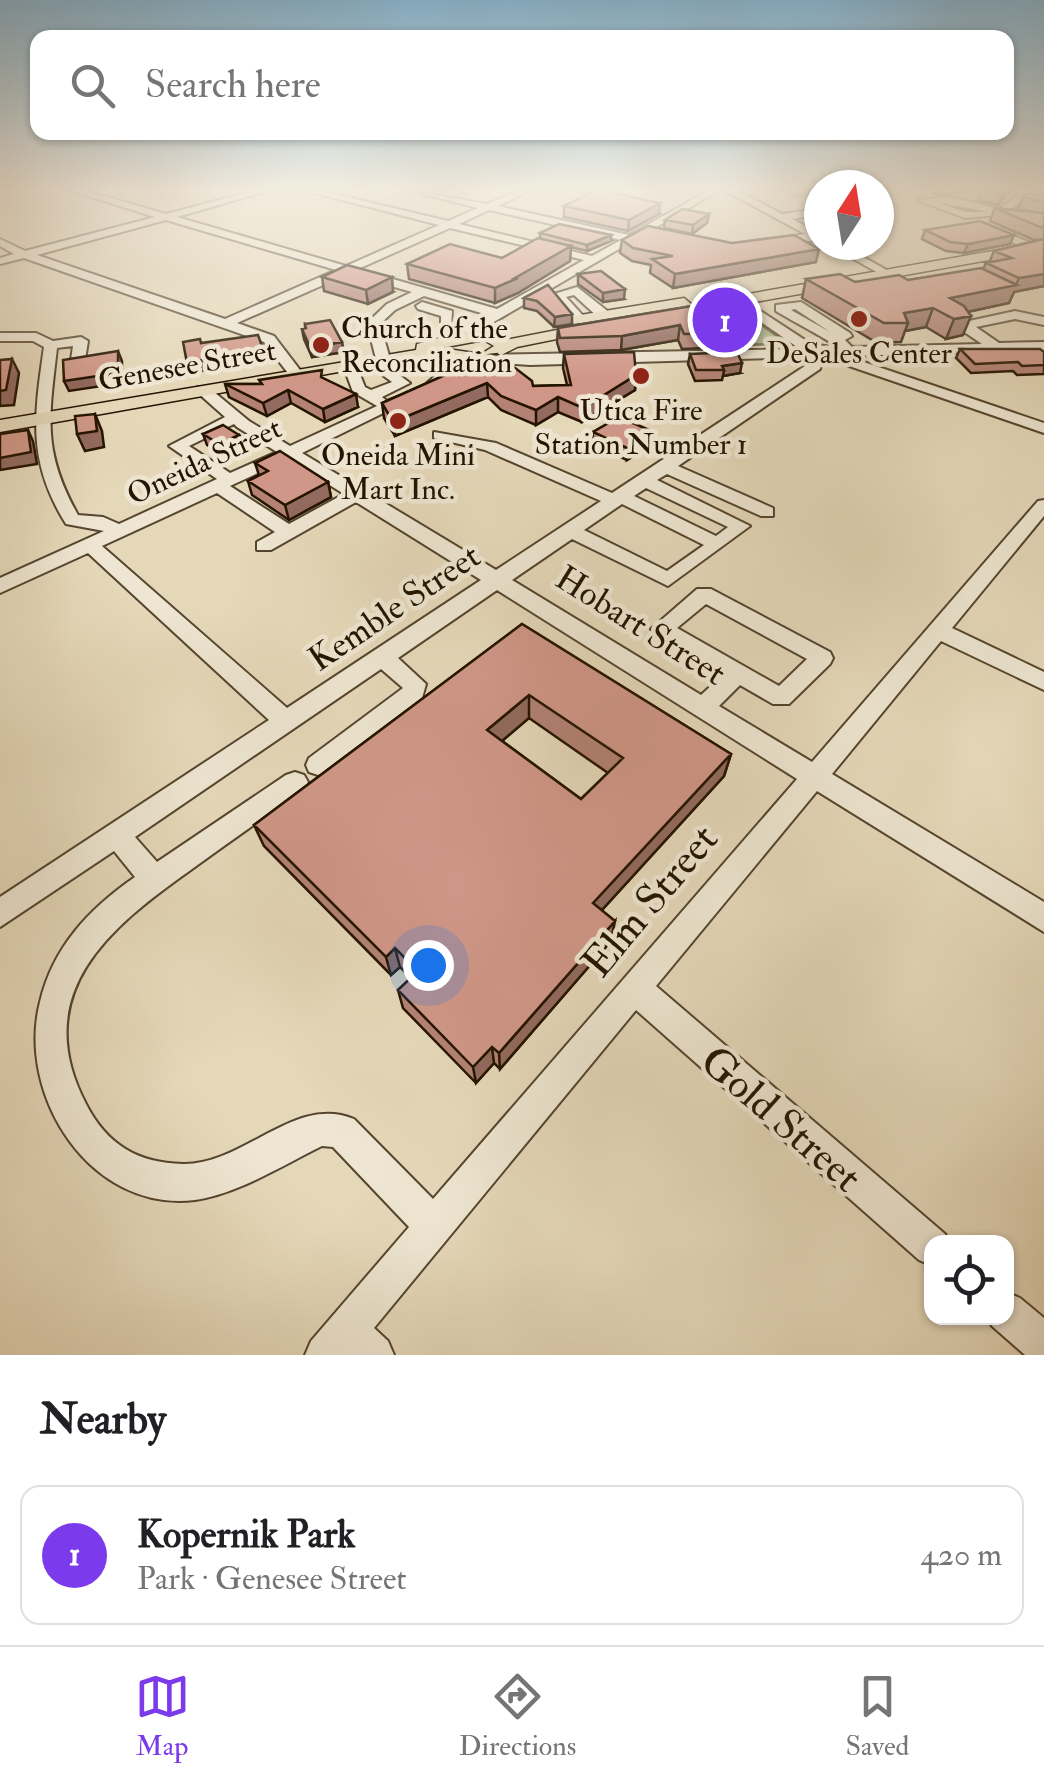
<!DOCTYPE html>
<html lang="en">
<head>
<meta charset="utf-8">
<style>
	body { margin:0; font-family:"IM FELL Double Pica",serif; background:#f6f6f6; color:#202124 }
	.controls { position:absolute; right:30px; bottom:30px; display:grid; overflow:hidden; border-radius:20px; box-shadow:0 2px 8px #0004 }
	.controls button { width:90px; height:90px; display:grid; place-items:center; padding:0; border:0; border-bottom:2px solid #e0e0e0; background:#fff; color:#202124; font:50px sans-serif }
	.compass { position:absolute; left:804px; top:170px; width:90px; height:90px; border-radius:50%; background:#fff; box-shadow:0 2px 8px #0004; rotate:12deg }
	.you { position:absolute; left:428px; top:965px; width:35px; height:35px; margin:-25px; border:8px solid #fff; border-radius:50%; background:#1a73e8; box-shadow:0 0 0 15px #1a73e833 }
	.badge { display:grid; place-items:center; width:65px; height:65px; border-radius:50%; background:#7c3aed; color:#fff; font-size:32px; font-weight:700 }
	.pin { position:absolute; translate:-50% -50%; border:5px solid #fff; box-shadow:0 2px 10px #0006 }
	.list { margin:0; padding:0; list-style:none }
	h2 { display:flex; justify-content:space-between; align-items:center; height:130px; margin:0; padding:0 40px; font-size:42px }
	h2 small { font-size:32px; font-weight:400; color:#757577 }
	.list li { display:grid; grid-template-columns:65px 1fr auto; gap:30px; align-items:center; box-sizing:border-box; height:140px; margin:0 20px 20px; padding:0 20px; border:2px solid #e0e0e0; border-radius:20px }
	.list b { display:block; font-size:38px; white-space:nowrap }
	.list p { margin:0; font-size:32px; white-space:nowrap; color:#757577 }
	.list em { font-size:32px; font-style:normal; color:#757577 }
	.icon { flex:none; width:55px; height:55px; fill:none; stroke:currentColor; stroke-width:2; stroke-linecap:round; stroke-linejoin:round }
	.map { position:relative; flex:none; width:1044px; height:1355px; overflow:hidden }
	.search { position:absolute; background:#fff; box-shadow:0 2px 8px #0004; left:30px; right:30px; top:30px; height:110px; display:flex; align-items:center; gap:25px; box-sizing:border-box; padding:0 35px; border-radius:20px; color:#757577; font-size:38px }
	.sheet { height:290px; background:#fff }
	nav { display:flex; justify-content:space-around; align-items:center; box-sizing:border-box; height:140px; border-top:2px solid #e0e0e0; background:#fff; font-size:28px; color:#757577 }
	nav a { display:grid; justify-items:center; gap:5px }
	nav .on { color:#7c3aed }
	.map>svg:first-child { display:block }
	.green { fill:#b1bf92; stroke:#6a6a49; stroke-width:2.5 }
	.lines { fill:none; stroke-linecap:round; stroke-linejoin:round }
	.minor-casing { stroke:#54452e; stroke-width:4 }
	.major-casing { stroke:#241400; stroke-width:3 }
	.minor { fill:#eee6d2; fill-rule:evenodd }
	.major { fill:#e5d8b9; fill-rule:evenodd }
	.wall { fill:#b38275; stroke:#241400; stroke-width:2.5; fill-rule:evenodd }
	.shaded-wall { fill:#926a5f; stroke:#241400; stroke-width:2.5 }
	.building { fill:#d09788; stroke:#241400; stroke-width:2.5; fill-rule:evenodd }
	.poi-dot { fill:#8f2418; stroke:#eee6d2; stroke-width:4 }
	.labels { text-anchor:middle; stroke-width:9; stroke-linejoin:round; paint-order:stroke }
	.far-poi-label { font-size:30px; fill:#241400; stroke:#eee6d2 }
	.far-street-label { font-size:30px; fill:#241400; stroke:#eee6d2 }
	.street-label { font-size:35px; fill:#241400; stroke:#eee6d2 }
	.near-street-label { font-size:42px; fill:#241400; stroke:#eee6d2 }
</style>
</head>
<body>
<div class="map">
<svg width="1044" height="1355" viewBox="0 0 1044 1355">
	<rect width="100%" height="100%" fill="#e5d8b9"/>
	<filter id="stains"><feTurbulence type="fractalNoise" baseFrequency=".002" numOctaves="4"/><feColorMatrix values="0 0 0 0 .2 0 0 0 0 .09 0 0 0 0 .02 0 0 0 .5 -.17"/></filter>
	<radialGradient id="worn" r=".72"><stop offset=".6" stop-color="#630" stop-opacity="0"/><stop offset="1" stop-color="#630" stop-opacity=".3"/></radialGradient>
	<path class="green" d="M726 306 740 310 787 343 728 346 687 312Z"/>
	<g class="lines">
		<g class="minor-casing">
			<path id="minor" d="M69 190H83L166 214 257 190H271L177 217 346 266 439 225 303 190H317L448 221 478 208 407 190 487 204 520 190H531L498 206 629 235 710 190H720L463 340 451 337 488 315 424 296 395 310 380 324 390 359 383 363 410 383 382 397 387 401 409 393 416 397 302 453 496 570 601 501 485 450 434 438V432L496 443 612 493 808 364 809 357 530 365 488 362 483 361V355L800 349 732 302V296L736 295 811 344 838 348C830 340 790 320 776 311V305L801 302 850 333 852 336 845 340 852 347 982 344 960 329V323L1015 311 1044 317V325L1015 319 976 327 999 343 1044 342V350L846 356 1044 423V433L823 357 820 369 678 466 773 508V516H761L667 474 657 480 750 526 668 586 572 539 512 580 701 695 723 675 651 629 697 589H711L830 652 833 658 830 664 789 704H773L740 685 719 706 812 762 1038 501 1044 500V516L952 628 1044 672V690L941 641 832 774 1044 902V932L817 791 656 986 945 1234 949 1242H932V1266L919 1260 636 1010 374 1328 388 1341 394 1355H305L311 1341 409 1227 333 1147 322 1146C283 1165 238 1194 195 1200 91 1213 16 1096 40 1002 53 947 89 909 135 877L114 851 0 927V897L269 720 88 553 0 593V578L104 531 66 524C27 462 34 416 44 347L33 341H0V333H36L53 341 81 337 88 341 85 360 78 364 71 360 73 346 57 348C49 418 42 451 78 515L103 517 119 524 217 479 169 446 225 417 198 393V387H208L249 421 290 446 377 406 353 392 343 365 355 362 365 387 371 390 392 382 363 361 370 357 376 359 367 323 387 304 412 292 348 274 237 323 274 336 303 374 291 377 264 342 24 258 0 264V258L14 254 0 246V239L25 251 155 217ZM489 210 621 240 592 256 459 224ZM166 220 336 270 225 319 37 255ZM450 228 584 260 497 309 358 269ZM795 309 830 332 791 310ZM234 424 237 427 277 452 230 473 189 446ZM288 459 344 494 289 524 230 486ZM646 488 728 527 716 536 634 496ZM217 493 275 532 257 542V550H271L356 502 481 580 287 708 102 546ZM622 504 704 545 667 571 584 530ZM497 590 797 779 433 1199 354 1119C295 1094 244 1165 183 1164 138 1163 107 1145 86 1104 28 993 110 927 192 869 229 842 267 816 304 789L308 782 304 775 295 772 286 775 157 862 135 837 381 669 403 688 309 758 306 765 309 772 318 775 327 772 422 698 426 684 398 658ZM706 604 807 659 779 686 677 628Z
				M574 190H591L622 198 617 201Z
				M724 190H736L782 214 819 209V215L792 219 819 233V240L767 245V241L805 234Z
				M911 190 879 197V191Z
				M1025 190H1035L1009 211 1044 218V224L1000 215 965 218 917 200 953 197 999 209ZM935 202 989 212H966Z
				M986 225 1039 246 1040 248 1031 250 982 230Z
				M829 245H842L892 273 882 275Z
				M577 287 610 313V319H600L574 295 566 297 587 320 576 323 551 295Z
				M422 302 452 311 451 327H441V316L418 309 416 306Z
				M449 353H459L465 363 437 389H427V383L451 362Z
				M1006 1292 1020 1298 1044 1318V1355H1025L992 1326 988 1318H1006Z"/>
		</g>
		<g class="major-casing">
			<path id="major" d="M1044 242V250L666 318 659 312 595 322 603 327 601 330 517 347 484 364 439 358 383 364 0 432V420L416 350 417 344 466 331H487L506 340 593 323 568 324V318L574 316 684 298 691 304ZM484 340 494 346 481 354 441 348Z"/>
		</g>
		<use href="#minor" class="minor"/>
		<use href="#major" class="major"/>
	</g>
	<path class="wall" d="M982 190H1011L998 205 978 200Z
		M1044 194V286L1014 292 1009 303 968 312 963 335 946 339 926 327 905 331 901 342 877 343 802 298 806 279 855 282 908 280 983 269 986 263H989L994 251 1043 239 1034 240 990 221 995 208 1032 212 1018 209 1023 197Z
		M564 206 659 214 628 231 564 217Z
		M709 214 707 223 692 234 664 228 665 220Z
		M925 230 1014 235 1010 244 964 253 946 251 922 239Z
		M540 233 611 241 587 251 571 247 570 261 518 293 495 303 409 279 407 264 502 258 540 239Z
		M622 240 816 262 673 288 650 273 651 265 632 261 620 253Z
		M578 274 624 299 603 302 578 284Z
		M322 277 393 292 368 304 324 291Z
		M548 285 572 324 554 327 537 311 524 308V298Z
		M698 305 730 333 727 347 682 349 678 340 621 350 560 352 557 342 558 328Z
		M305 324 344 352 312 357 304 339 302 329 305 328Z
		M960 349 1044 352V374L1017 375 1013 371 971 373 956 358Z
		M564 354 636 375 635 390 582 422 558 412 536 425 501 410 488 397 395 436 384 418 382 403 490 355 533 386 567 385 563 368Z
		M690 354 740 373 723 376 722 380 695 381 688 364Z
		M323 379 358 407 325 422 291 403 267 416 229 397 225 384H261Z
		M593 432H654L653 444 627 460 592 443Z
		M203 434 239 435 242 446 223 455 207 445Z
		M255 463 328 482 331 497 289 520 252 495 248 481 259 475Z
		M522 624 731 754 724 776 602 910 611 941 500 1069 494 1063 476 1083 403 1008 398 990 411 978 400 967 391 975 264 846 254 825ZM529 718 608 773 581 799 502 741Z"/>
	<path class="shaded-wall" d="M796 190H819V193L794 196Z
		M936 190H975L934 195Z
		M1007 190H1011L998 205 1002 195Z
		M660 203 659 214 628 231 629 220Z
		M709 214 707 223 692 234 693 225Z
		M611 235V241L587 251V245Z
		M1014 235 1010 244 964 253 968 244Z
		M571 246 570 261 518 293 495 303V288Z
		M819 249 816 262 673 288 675 274Z
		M1044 274V286L1014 292 1009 303 948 316 950 298 1016 285 1019 278Z
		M392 277 393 292 368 304 366 290Z
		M625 289 624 299 603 302V293Z
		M933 308 926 327 905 331 908 323 904 313Z
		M572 314V324L554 327 555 317Z
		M971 316 963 335 946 339 954 319Z
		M680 325 678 340 621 350 622 336Z
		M342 342 344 352 312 357 310 347Z
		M263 349 265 360 190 373 187 363Z
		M118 351 122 361V383L69 391 64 381Z
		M12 359 19 373 14 405 0 406V391Z
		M742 363 740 373 723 376 724 370 722 366Z
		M636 375 635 390 582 422 583 408Z
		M487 383 488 397 395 436 393 422Z
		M288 390 291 403 267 416 263 403Z
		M356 394 358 407 325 422 323 409Z
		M558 397V412L536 425V410Z
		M95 414 102 431 104 447 85 451 77 434Z
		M28 430 33 441 37 464 0 470V458Z
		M654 432 653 444 627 460 629 449Z
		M239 435 242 446 223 455 219 444Z
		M328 482 331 497 289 520 285 505Z
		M529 695V718L488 753 487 730Z
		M731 754 724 776 590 923 593 903Z
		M615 921 611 941 500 1069 499 1053Z
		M395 948 400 967 391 975 386 957Z
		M492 1047 494 1063 476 1083 473 1067Z"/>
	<path class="building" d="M596 190H600L660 203 629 220 564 206Z
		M983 190H1007L1002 195Z
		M1026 194H1044V202L1023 197Z
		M995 208 1044 213V227H1040Z
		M682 209 709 214 693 225 665 220Z
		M980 221 1014 235 968 244 950 242 925 230Z
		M559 224 611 235 587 245 540 233Z
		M648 226 732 243 794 235 819 249 675 274 652 259 673 256 633 248 622 240Z
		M538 238 571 246 515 278H518L495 288 407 264 450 244 502 258Z
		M1044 239V274L1019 278 986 263 1012 258 994 251Z
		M347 265 392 277 366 290 322 277Z
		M981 268 1017 285 950 298 964 306 971 316 954 319 933 308 904 313 908 323H884L806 279 840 274 855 282 899 275 908 280Z
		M601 271 625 289 603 293 578 274Z
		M548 285 572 314 555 317 537 301 524 298Z
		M698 305 726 325 730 333 684 334 680 325 622 336 560 338 558 328Z
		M330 320 342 342 310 347 302 329 306 328 305 324Z
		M258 335 263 349 187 363 183 342 200 339 201 343Z
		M960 349H1040L1044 352V365L1022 366 1018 362 975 364Z
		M118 351V373L64 381 63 360Z
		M634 352 636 375 583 408 558 397 536 410 501 396 487 383 393 422 382 403 490 355 497 354 532 381 533 386 571 385 564 354Z
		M737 352 742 363 722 366 724 370H696L690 354Z
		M12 359 6 390 0 391V360Z
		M322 370 321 377 356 394 323 409 288 390 263 403 225 384H262L259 380Z
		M95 414 97 431 77 434 75 416Z
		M619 417 654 432 629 449 593 432Z
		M223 425 239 435 219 444 203 434Z
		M28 430 31 452 0 458V434Z
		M280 451 328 482 285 505 248 481 268 471 255 463Z
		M522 624 731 754 593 903 615 921 499 1053 492 1047 473 1067 398 990 418 971 395 948 386 957 254 825ZM529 695 623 758 581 799 487 730Z"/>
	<linearGradient id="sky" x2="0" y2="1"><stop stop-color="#87b6d3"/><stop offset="0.5" stop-color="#f3ede0"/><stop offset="1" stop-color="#f3ede0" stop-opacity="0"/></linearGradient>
	<rect width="1044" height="379" fill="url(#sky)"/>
	<g class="poi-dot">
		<circle cx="859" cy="319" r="10"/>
		<circle cx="321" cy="345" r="10"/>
		<circle cx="641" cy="376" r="10"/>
		<circle cx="398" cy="421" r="10"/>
	</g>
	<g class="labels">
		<g class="far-poi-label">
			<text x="341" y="338" text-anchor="start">Church of the<tspan x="341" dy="34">Reconciliation</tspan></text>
			<text x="859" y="363">DeSales Center</text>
			<text x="641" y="420">Utica Fire<tspan x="641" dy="34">Station Number 1</tspan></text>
			<text x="398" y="465">Oneida Mini<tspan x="398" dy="34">Mart Inc.</tspan></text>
		</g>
		<g class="far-street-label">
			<text transform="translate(187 365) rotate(-10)" y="10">Genesee Street</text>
			<text transform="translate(204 461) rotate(-25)" y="10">Oneida Street</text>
		</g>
		<g class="street-label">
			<text transform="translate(394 607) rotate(-34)" y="12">Kemble Street</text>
			<text transform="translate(641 625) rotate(32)" y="12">Hobart Street</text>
		</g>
		<g class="near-street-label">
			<text transform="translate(649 900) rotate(-50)" y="15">Elm Street</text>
			<text transform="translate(782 1118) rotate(41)" y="15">Gold Street</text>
		</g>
	</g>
	<rect width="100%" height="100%" filter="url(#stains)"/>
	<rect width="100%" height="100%" fill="url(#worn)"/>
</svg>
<div class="controls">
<button><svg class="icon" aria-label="locate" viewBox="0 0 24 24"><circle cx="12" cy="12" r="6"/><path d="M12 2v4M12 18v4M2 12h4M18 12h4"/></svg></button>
</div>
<svg class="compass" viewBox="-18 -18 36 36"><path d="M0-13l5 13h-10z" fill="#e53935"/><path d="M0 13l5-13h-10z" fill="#757577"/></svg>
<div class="you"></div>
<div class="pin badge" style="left:725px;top:320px">1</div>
<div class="search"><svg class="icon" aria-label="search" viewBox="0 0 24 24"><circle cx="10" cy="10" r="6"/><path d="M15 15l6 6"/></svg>Search here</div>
</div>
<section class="sheet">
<h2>Nearby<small></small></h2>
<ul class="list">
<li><span class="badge">1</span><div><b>Kopernik Park</b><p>Park · Genesee Street</p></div><em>420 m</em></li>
</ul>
</section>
<nav>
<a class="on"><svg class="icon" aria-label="map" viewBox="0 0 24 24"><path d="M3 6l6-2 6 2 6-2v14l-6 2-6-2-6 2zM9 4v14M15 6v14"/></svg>Map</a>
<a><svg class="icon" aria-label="directions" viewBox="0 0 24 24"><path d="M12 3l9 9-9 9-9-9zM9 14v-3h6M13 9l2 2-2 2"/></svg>Directions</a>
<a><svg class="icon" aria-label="saved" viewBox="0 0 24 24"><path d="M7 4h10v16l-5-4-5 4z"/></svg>Saved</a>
</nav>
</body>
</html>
